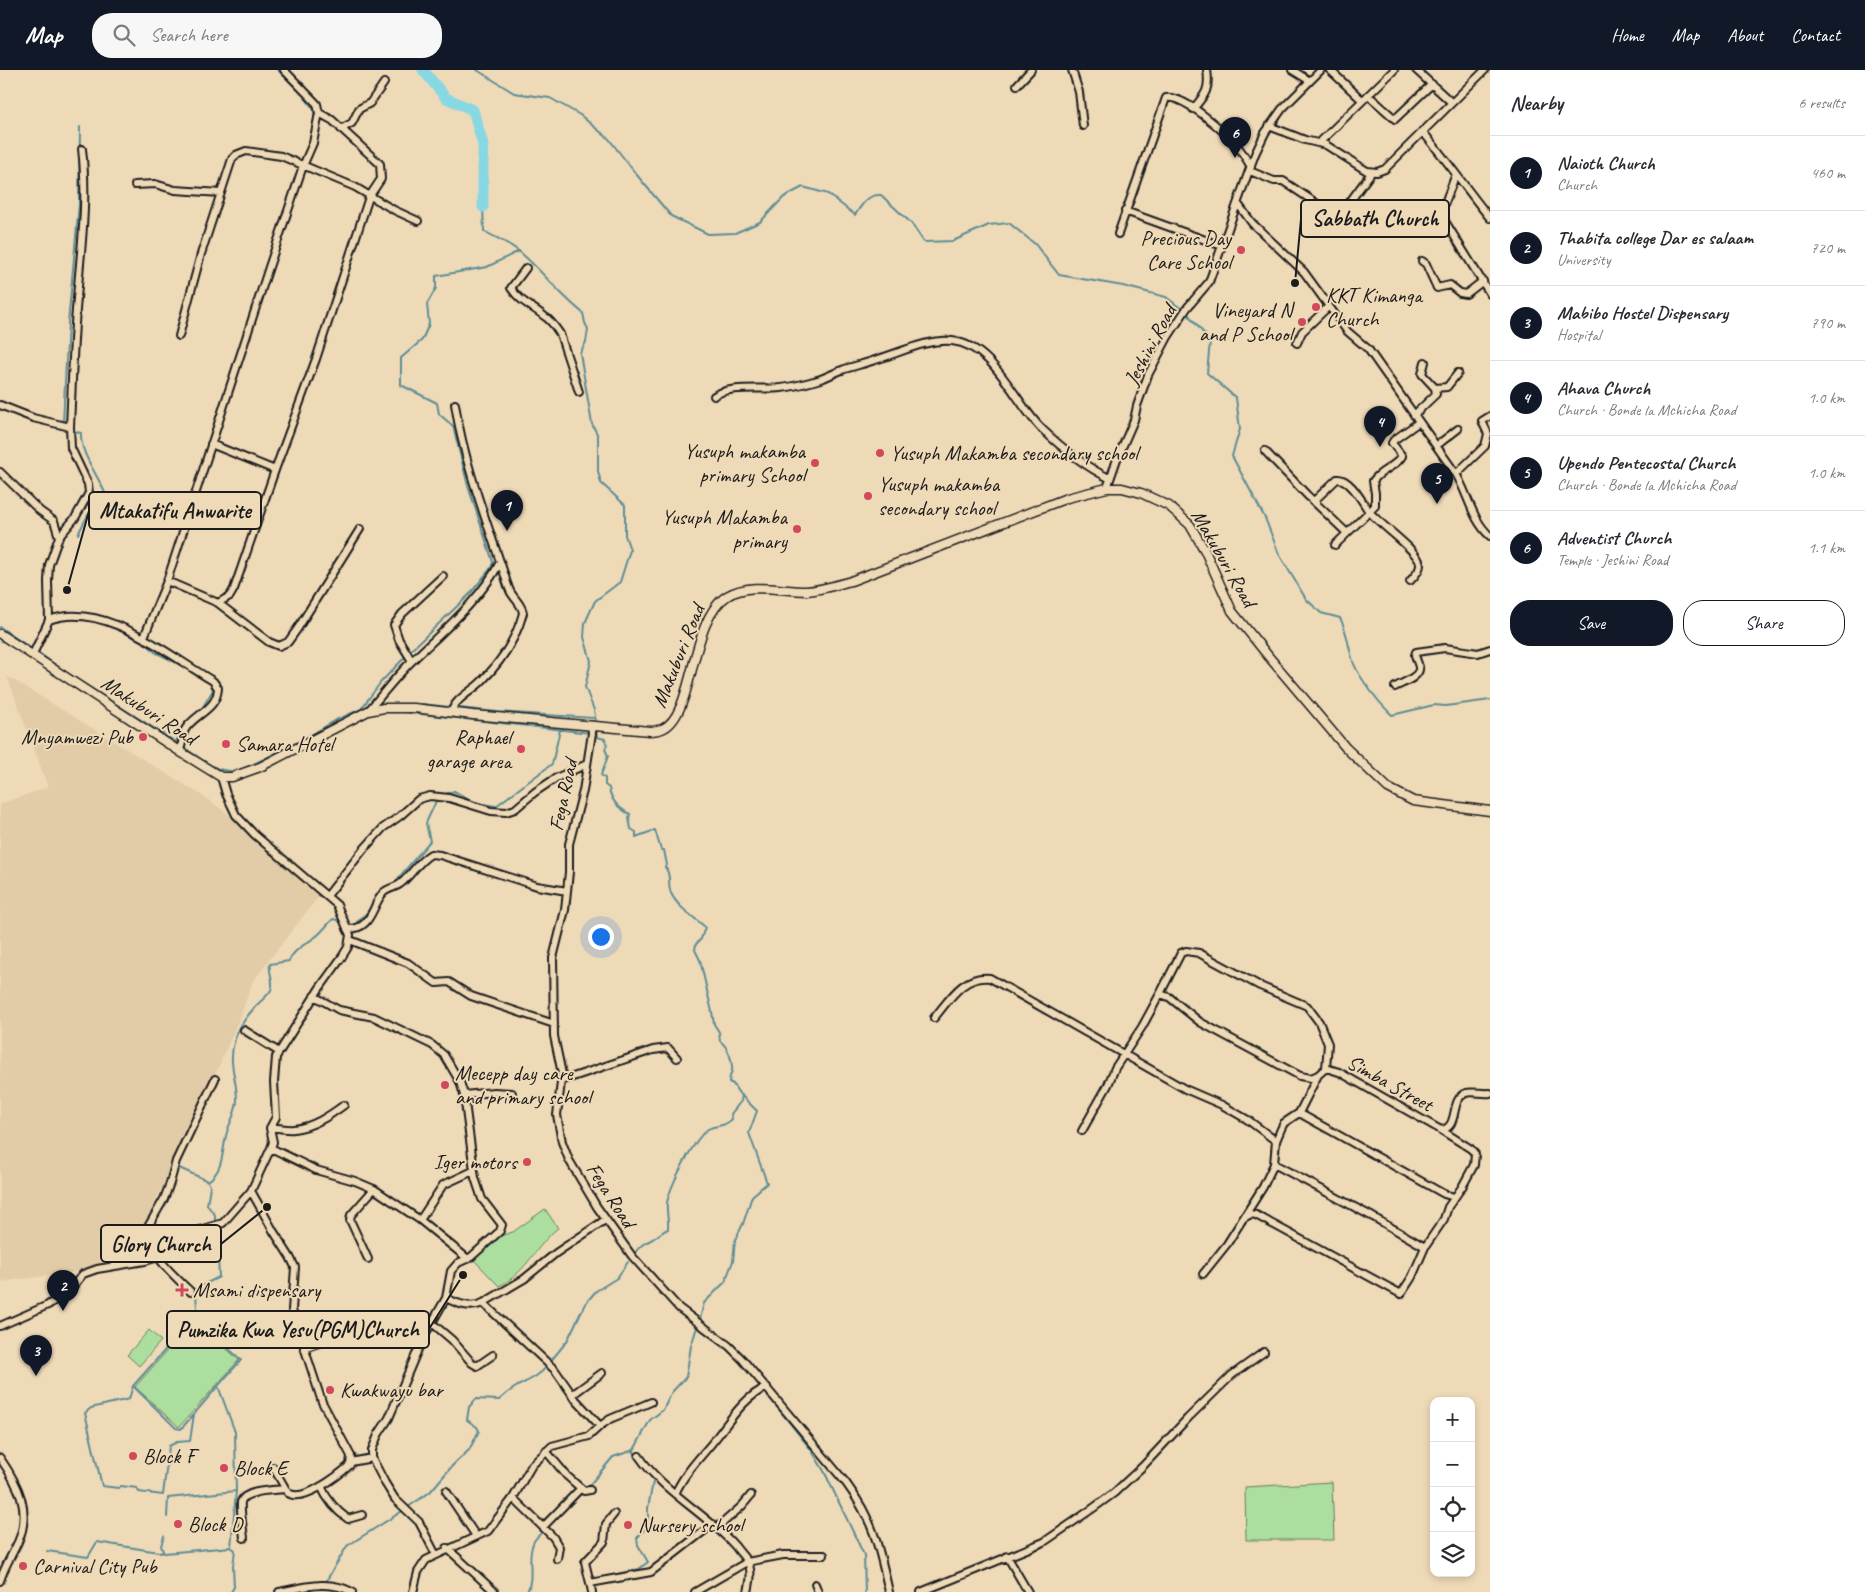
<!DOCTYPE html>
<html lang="en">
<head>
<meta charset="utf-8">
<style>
	body { margin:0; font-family:Caveat,sans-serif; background:#f7f7f7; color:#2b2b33 }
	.controls { position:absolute; right:15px; bottom:15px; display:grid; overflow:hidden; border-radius:10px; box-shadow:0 2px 8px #0003 }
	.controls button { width:45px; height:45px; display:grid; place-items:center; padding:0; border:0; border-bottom:1px solid #e1e1e2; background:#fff; color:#2b2b33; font:25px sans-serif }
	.you { position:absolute; left:600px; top:866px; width:18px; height:18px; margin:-12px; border:4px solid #fff; border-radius:50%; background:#1a73e8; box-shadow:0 0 0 8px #1a73e833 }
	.badge { display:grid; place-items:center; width:32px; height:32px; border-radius:50%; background:#111827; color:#fff; font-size:16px; font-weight:700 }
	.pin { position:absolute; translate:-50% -41px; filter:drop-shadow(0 1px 2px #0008) }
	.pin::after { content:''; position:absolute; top:26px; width:18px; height:15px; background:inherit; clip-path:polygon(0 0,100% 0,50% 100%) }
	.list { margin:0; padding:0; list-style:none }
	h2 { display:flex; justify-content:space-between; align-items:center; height:65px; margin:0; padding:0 20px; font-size:21px }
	h2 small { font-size:16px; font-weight:400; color:#7c7c81 }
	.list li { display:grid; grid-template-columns:32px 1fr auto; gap:15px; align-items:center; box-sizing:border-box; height:75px; padding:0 20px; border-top:1px solid #e1e1e2 }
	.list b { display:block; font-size:19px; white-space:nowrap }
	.list p { margin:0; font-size:16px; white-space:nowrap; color:#7c7c81 }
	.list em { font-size:16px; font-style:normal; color:#7c7c81 }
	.actions { display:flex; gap:10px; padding:15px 20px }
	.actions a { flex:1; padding:11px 0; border:1px solid #111827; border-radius:20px; text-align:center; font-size:18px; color:#111827 }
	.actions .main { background:#111827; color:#fff }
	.icon { flex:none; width:28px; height:28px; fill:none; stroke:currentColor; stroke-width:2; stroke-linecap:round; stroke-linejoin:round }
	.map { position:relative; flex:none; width:1490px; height:1522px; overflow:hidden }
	header { display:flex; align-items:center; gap:30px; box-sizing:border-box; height:70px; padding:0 25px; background:#111827; color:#fff }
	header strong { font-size:24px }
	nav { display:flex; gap:28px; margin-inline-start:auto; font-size:18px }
	.search { width:350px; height:45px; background:#f7f7f7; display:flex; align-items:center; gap:12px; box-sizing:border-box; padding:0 18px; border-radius:20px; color:#7c7c81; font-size:19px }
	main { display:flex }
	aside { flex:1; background:#fff }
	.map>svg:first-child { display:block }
	.built { fill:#e2cca7 }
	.green { fill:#acde9f; stroke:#647d5e }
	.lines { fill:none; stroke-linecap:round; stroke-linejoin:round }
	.stream { stroke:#5d8d94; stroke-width:2 }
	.river { stroke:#88d8e4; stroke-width:11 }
	.minor-casing { stroke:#1c1c1c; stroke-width:10 }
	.tertiary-casing { stroke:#1c1c1c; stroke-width:11 }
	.minor { stroke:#efdab8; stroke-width:6 }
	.tertiary { stroke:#efdab8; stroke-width:8 }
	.poi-dot { fill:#d1495b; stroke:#efdab8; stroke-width:2 }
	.labels { text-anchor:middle; stroke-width:4; stroke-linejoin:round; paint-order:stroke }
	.poi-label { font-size:21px; fill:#1c1c1c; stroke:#efdab8; text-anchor:start }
	.street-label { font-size:21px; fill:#1c1c1c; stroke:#efdab8 }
	.leader { fill:none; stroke:#1c1c1c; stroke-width:2 }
	.callout-dot { fill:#1c1c1c; stroke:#efdab8; stroke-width:2 }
	.callout { fill:#efdab8; stroke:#1c1c1c; stroke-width:2 }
	.callout-label { font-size:22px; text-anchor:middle; font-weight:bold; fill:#1c1c1c }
</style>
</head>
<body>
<header>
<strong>Map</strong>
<div class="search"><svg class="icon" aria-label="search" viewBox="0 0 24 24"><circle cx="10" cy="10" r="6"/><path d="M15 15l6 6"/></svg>Search here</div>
<nav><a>Home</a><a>Map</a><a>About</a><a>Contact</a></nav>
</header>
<main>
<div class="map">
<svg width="1490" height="1522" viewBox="0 0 1490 1522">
	<rect width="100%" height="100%" fill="#efdab8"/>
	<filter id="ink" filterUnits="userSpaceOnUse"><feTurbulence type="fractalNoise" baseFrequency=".02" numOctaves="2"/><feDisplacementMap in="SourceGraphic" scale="10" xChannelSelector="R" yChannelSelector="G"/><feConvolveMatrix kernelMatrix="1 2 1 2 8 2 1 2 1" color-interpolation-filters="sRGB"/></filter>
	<g filter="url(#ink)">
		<path class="built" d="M7 606 200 724 227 743 319 826 253 911 241 945 212 1012 139 1166 124 1183 82 1201 0 1212V734L48 717Z"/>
		<path class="green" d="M545 1139 558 1158C537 1174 525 1205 499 1216L474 1190 500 1166 513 1162Z
			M194 1250 239 1290 179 1357 135 1317Z
			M149 1260 161 1271 139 1296 127 1285Z
			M1332 1412 1334 1470H1246L1245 1417Z"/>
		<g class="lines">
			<path class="stream" d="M278 0 303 25 314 40V55
				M477 0 514 23 550 28 580 45 609 69 636 104 671 146 708 164 735 163 760 152 784 127 803 117 828 124 855 145C862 135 867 124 881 125L911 153 924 172 953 171 989 155 1009 153 1035 174 1059 205 1123 216 1166 227 1183 240
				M483 137 484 161C496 168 511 174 521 183 543 202 560 225 583 243L585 253 588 259 586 272 580 283 592 354 598 366V401L601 413 625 435V465L630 480 620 512 595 531 585 553 584 567 591 591 585 617 594 640 596 653
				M1187 243 1210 271 1207 303 1236 328 1240 359 1232 386 1265 448 1279 484 1306 529 1321 543 1340 548C1348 562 1348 579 1354 594 1360 609 1380 634 1392 645L1434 635 1446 636 1490 630
				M26 342 36 346
				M63 353 68 253 79 134 80 57
				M72 361 81 363C80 384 97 403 105 423L99 435 88 445 78 464
				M0 557 32 579
				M126 563 140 570
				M0 570 7 573
				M146 573 155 582 189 599
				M36 581 67 603 179 674
				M409 582 469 525 491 498 493 492 468 416 453 356 439 344 437 333 401 315V288L422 270 429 254 427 234 436 218V206L487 197 519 181
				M377 634H422L497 642 594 648
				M201 640 213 620 210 612
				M403 642 590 663
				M596 658 597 667 605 669 607 675 605 679 608 686 601 705 605 708V715L609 718C611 730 619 739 630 744L629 748 631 759 636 762V767L655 760 661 780H664L667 795 665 797C672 805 667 814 671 823 677 837 694 847 705 857L701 869 696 874 695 880 700 890 712 942 714 954 719 962 720 971C728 977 733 991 732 1000 731 1005 729 1007 729 1012L733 1014 738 1022 757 1041 749 1063 767 1113 752 1126 743 1154 735 1170 733 1191 725 1212 704 1233 700 1249
				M176 672 184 655H187
				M183 677C203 689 218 707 243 699L299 672 336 650 361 639 381 612 406 586
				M193 694 217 709
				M442 725 454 721 476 733 496 736 552 694 560 660 563 659
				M390 816 396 811 430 771 426 753 437 729
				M346 852 350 853 353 857
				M355 857 356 853 371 839
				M177 1097 208 1111C226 1098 221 1078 228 1059 231 1050 237 1040 237 1030 237 1007 227 994 235 969 238 957 247 946 255 937 260 931 267 927 271 920 275 911 268 903 270 894L289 891C294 878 309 873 319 864 324 859 328 854 333 849L341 851
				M208 1111 210 1116 207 1135 215 1145V1153
				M216 1158 212 1172 218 1187 219 1207 205 1214 196 1224 198 1250 241 1290 218 1316 235 1362 236 1421 231 1477 235 1480 233 1496 234 1517 231 1522
				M634 1184C644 1170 647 1174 657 1166 662 1163 663 1161 668 1159 669 1150 666 1142 667 1133 670 1116 694 1069 708 1059 717 1054 724 1058 732 1049L731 1044 741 1031 742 1025
				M197 1244 133 1316 129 1329 91 1338 85 1343 102 1416 118 1418 121 1416 137 1418 139 1422 163 1425 169 1376 177 1372 190 1371 194 1344 218 1316
				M550 1292 567 1271 585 1234 596 1221 617 1208 628 1192
				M133 1316 176 1358 181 1359 194 1344
				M764 1321 812 1381 824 1401 864 1485 865 1522
				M634 1380V1386L643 1396
				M587 1418 613 1387 634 1380 650 1350 663 1340 672 1322 686 1307 691 1276 697 1257 729 1281 741 1292
				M408 1437 430 1422 453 1395 469 1380 479 1361 477 1357 467 1350 469 1337 476 1329 499 1330C504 1326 508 1322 513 1319 525 1311 538 1308 547 1296
				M562 1442 582 1423
				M167 1447 168 1428 236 1421
				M47 1481 88 1487 97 1472 165 1483 231 1477
				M163 1481 161 1476 164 1466
				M609 1506 639 1499 648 1492 638 1475 637 1468 648 1455V1438L654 1407
				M325 1513 347 1476 404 1440
				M527 1522C535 1506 526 1487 534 1471 539 1464 548 1457 553 1451"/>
			<path class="river" d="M423 0 446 28 473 40 483 75V137"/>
			<g class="minor-casing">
				<path id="minor" d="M1072 0 1079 22 1083 56
					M1292 0 1310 11
					M1330 0 1362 30
					M1416 0 1451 32
					M1017 15 1031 0
					M1368 25 1395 49 1432 14
					M1193 39C1206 24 1210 19 1207 0
					M1269 56 1305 70 1326 75 1367 101 1377 102 1385 99 1485 0
					M341 59 352 53 359 39 370 33 384 13
					M1422 61C1446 89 1467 120 1490 148
					M1319 73 1394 0
					M1250 101 1274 111H1283L1316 133 1332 142 1338 143 1346 137 1371 103
					M1456 104 1443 138V148L1490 224
					M135 115 155 114 175 120 221 123
					M1238 134 1252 153 1304 202 1347 261 1368 279 1456 404C1468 424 1472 450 1490 466
					M1125 141 1222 176
					M1118 164 1166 28C1185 25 1226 63 1238 77 1243 83 1247 90 1251 97
					M1422 191 1426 194 1437 218 1450 215 1460 223 1466 224 1483 211
					M526 198 511 218C520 232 532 236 544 246 551 250 556 258 560 264L579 322
					M179 266 201 184 232 89 236 85 246 81 281 86 355 117 394 140 418 151
					M1297 273 1302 262 1329 236
					M1435 318 1447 317 1458 303
					M714 326C728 315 762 320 781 318 792 317 803 314 814 311 824 309 833 303 842 300 853 296 864 294 875 290 900 283 925 269 952 271 994 275 1015 333 1042 359 1062 378 1084 396 1109 408
					M0 335 33 348 70 357
					M1414 345 1436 324 1435 318 1422 304 1425 292
					M211 374 275 400
					M1436 376 1458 359
					M1265 381 1307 425 1347 463
					M0 402 40 441 54 451 59 467
					M1456 404 1485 376 1488 364 1482 351 1490 346
					M1107 418 1117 389 1134 350 1137 336 1148 305 1168 267 1187 238 1209 212 1255 84 1265 63 1282 39 1321 0
					M1314 431 1337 409C1349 407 1362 431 1368 440 1377 453 1421 482 1420 495 1420 501 1414 507 1410 511
					M1335 475 1375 436V423L1373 411C1380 400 1396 397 1402 386L1392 373 1394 370 1419 352
					M167 511 218 533 269 572 279 576 288 572 298 558 360 459
					M218 533 230 526 234 519 275 400 316 289 369 127 381 109 380 94 332 50 319 43
					M49 550C104 530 168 585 213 611L218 618C217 639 197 643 186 658 181 665 184 674 179 681
					M144 567 167 511 269 197 303 96 313 73 319 43 317 34 284 0
					M33 584 49 550 48 511 49 495 59 467 75 448 89 423 88 414 71 378 70 357C72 314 73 271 77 228 81 178 88 129 82 79
					M412 591 399 570 394 555 402 544 443 506
					M1395 617C1402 613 1421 607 1419 597 1418 593 1416 589 1415 585L1416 582 1445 578 1478 583 1490 579
					M368 641C383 624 397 605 414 589 443 561 482 528 500 492
					M452 641C455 629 472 621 481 612 501 592 516 570 523 543 522 534 514 529 510 521 508 516 506 511 505 506 486 450 464 393 455 334
					M591 655 592 663 583 721 569 774V802L565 840 553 888 554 966 562 1004 557 1045 562 1072 569 1090 597 1137 632 1186 679 1238 729 1276 743 1290 846 1413C874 1451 879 1477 889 1522
					M327 826 363 780 383 758 400 746 419 729 430 726 449 728 491 741 506 742 515 739 535 722 556 708 587 694
					M347 859C372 860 371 837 383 823 388 818 395 818 400 814 411 806 418 791 431 784L440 785 537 816 567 821
					M350 870 408 893 436 913 449 912 471 926 554 954
					M1160 924 1181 883 1186 881 1199 883 1260 916 1307 936 1319 952 1328 974 1326 998
					M314 926 339 940 374 947 432 975 444 985 460 1012 464 1025 475 1108 482 1129 502 1155 500 1161 471 1187 458 1193 451 1201 446 1228 422 1270 389 1348 378 1365 372 1380V1388L385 1413 395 1429 419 1452 436 1485
					M934 948C950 929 963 905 990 908L1185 1019 1222 1035 1248 1050 1276 1071
					M244 960 279 982
					M561 1011 653 980 668 978 677 988
					M464 1025 494 1022 512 1023
					M1299 1043 1444 1124 1454 1127
					M270 1058C279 1057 285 1060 294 1059 313 1057 329 1046 344 1035
					M1082 1061 1108 1015 1115 998 1142 957 1160 924 1169 927 1200 952 1300 1006 1311 1008 1318 1005
					M271 1078 316 1100 355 1111 374 1119 420 1150 468 1189
					M1274 1094 1373 1147 1425 1177
					M251 1121 274 1162 290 1187 295 1197 292 1240 322 1332 351 1386 350 1395C338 1406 303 1433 288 1423L273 1397
					M1244 1148 1251 1144 1256 1145 1401 1224 1412 1207 1425 1177 1444 1149 1448 1137 1462 1117 1474 1095 1475 1084 1471 1079 1441 1060
					M420 1150 443 1115 473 1101
					M368 1189 350 1150 351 1145 374 1119
					M1203 1204 1227 1174 1263 1117 1274 1094 1276 1071 1281 1059 1284 1053 1299 1043 1318 1005 1326 998 1339 1002 1441 1060C1460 1058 1449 1029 1466 1023 1472 1021 1483 1024 1490 1023
					M191 1222C174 1206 152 1186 145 1162L164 1129 170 1113 176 1091 215 1009
					M446 1228C458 1234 470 1239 483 1233L524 1209 556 1183 605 1150
					M483 1233 555 1300 576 1330 600 1356
					M432 1253 452 1270 472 1293 477 1296 493 1285
					M0 1256 48 1235 70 1220 83 1204 97 1199 145 1191 159 1187 181 1167 189 1163 223 1153 251 1121 271 1078 273 1072 270 1058 276 1047 274 1012 276 987 319 919 342 887 348 877 350 865 337 835 255 765 236 745 226 724 221 707
					M304 1278 392 1248
					M572 1325 602 1303
					M546 1381 567 1406 584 1421 590 1420
					M639 1386C664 1423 706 1443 735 1476 739 1482 746 1488 749 1495 752 1504 750 1513 748 1522
					M0 1388C18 1414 32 1441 18 1472 12 1485 4 1497 0 1511
					M351 1392 372 1388
					M321 1416C327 1430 335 1440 348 1449L362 1445
					M446 1421 476 1466
					M675 1424C684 1403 702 1386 716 1368 730 1350 745 1326 767 1317
					M513 1428 553 1467 559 1477 557 1489
					M543 1457 581 1418
					M717 1458 742 1436 751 1425
					M244 1468C243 1458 240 1441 241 1432 244 1420 274 1420 285 1419
					M447 1478 495 1522
					M1007 1486 1028 1522
					M590 1513 585 1492 604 1472 606 1454 614 1444
					M815 1514 818 1522
					M279 1522C305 1517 328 1509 352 1522
					M413 1522 418 1502 426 1490 488 1461 513 1428 532 1395 552 1376 589 1366 600 1356 610 1349 651 1332
					M592 1522 590 1513 651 1502 713 1454
					M695 1522 747 1492 783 1485H824
					M921 1522 1044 1472 1092 1439 1114 1423 1143 1396 1188 1348 1232 1305 1264 1282"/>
			</g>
			<g class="tertiary-casing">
				<path id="tertiary" d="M0 564 179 681 221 707H232L260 697 368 641 384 638H414L473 645 650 661C654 661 658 660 662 659 695 646 689 550 727 526 750 512 781 521 806 521 822 520 836 515 851 511L1067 428 1107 418H1122L1141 423 1169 436 1190 455 1205 481 1232 541 1269 587 1346 678 1388 718 1413 731 1490 741"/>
			</g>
			<use href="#minor" class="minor"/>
			<use href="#tertiary" class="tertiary"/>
		</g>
	</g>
	<g class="poi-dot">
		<circle cx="1241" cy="180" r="5"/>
		<circle cx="1316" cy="237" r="5"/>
		<circle cx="1302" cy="252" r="5"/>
		<circle cx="880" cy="383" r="5"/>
		<circle cx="815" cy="393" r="5"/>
		<circle cx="868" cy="426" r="5"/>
		<circle cx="797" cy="459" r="5"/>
		<circle cx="143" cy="667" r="5"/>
		<circle cx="226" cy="674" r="5"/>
		<circle cx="521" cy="679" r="5"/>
		<circle cx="445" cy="1015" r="5"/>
		<circle cx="527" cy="1092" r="5"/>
		<path d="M179.5 1212.5h5v5h5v5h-5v5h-5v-5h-5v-5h5z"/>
		<circle cx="330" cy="1320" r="5"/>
		<circle cx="133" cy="1386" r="5"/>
		<circle cx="224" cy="1398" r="5"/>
		<circle cx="178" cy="1454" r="5"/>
		<circle cx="628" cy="1455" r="5"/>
		<circle cx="23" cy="1496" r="5"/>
	</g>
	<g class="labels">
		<g class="poi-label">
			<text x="1231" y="175" text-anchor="end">Precious Day<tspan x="1231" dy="24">Care School</tspan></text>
			<text x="1326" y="232">KKT Kimanga<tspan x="1326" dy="24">Church</tspan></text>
			<text x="1292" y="247" text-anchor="end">Vineyard N<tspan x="1292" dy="24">and P School</tspan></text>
			<text x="805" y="388" text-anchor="end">Yusuph makamba<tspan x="805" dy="24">primary School</tspan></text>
			<text x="890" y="390">Yusuph Makamba secondary school</text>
			<text x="878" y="421">Yusuph makamba<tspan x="878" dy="24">secondary school</tspan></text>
			<text x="787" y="454" text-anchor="end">Yusuph Makamba<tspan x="787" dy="24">primary</tspan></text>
			<text x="133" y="674" text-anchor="end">Mnyamwezi Pub</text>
			<text x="511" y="674" text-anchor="end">Raphael<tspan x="511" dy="24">garage area</tspan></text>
			<text x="236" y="681">Samara Hotel</text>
			<text x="455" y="1010">Mecepp day care<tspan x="455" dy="24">and primary school</tspan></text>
			<text x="517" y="1099" text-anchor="end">Iger motors</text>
			<text x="193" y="1227">Msami dispensary</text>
			<text x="340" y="1327">Kwakwayu bar</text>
			<text x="143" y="1393">Block F</text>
			<text x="234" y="1405">Block E</text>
			<text x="188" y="1461">Block D</text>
			<text x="638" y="1462">Nursery school</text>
			<text x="33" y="1503">Carnival City Pub</text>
		</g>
		<g class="street-label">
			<text transform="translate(1150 275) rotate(-62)" y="7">Jeshini Road</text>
			<text transform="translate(1224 488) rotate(60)" y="7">Makuburi Road</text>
			<text transform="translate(678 586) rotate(-68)" y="7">Makuburi Road</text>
			<text transform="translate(149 640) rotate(33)" y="7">Makuburi Road</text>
			<text transform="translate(563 725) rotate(-78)" y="7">Fega Road</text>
			<text transform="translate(1390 1013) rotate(29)" y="7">Simba Street</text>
			<text transform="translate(611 1125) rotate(57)" y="7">Fega Road</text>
		</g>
	</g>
	<path class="leader" d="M1295 213L1301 149M67 520L89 441M267 1137L221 1174M463 1205L429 1259"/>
	<g class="callout-dot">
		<circle cx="1295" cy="213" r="5"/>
		<circle cx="67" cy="520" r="5"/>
		<circle cx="267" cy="1137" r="5"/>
		<circle cx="463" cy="1205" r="5"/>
	</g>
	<g class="callout">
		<rect x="1301" y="130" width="148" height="37" rx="5"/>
		<rect x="89" y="422" width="172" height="37" rx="5"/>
		<rect x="101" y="1155" width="120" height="37" rx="5"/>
		<rect x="167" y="1241" width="262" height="37" rx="5"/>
	</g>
	<g class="callout-label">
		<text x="1375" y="156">Sabbath Church</text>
		<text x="175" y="448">Mtakatifu Anwarite</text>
		<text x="161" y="1182">Glory Church</text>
		<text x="298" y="1267">Pumzika Kwa Yesu(PGM)Church</text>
	</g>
</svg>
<div class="controls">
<button>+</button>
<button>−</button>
<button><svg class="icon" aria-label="locate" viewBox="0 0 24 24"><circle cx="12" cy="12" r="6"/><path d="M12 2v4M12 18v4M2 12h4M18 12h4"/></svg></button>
<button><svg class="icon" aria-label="layers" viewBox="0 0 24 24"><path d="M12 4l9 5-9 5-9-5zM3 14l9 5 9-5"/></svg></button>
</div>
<div class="you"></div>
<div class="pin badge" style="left:507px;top:461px">1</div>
<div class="pin badge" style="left:63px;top:1241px">2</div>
<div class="pin badge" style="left:36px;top:1306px">3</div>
<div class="pin badge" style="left:1380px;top:377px">4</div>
<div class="pin badge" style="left:1437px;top:434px">5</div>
<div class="pin badge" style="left:1235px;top:88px">6</div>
</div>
<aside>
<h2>Nearby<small>6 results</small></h2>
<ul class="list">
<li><span class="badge">1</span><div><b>Naioth Church</b><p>Church</p></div><em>460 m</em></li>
<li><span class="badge">2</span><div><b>Thabita college Dar es salaam</b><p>University</p></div><em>720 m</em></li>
<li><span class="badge">3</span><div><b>Mabibo Hostel Dispensary</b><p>Hospital</p></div><em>790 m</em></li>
<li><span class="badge">4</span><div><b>Ahava Church</b><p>Church · Bonde la Mchicha Road</p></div><em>1.0 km</em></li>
<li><span class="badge">5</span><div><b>Upendo Pentecostal Church</b><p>Church · Bonde la Mchicha Road</p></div><em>1.0 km</em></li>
<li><span class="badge">6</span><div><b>Adventist Church</b><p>Temple · Jeshini Road</p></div><em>1.1 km</em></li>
</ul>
<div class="actions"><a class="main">Save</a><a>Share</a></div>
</aside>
</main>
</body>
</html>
